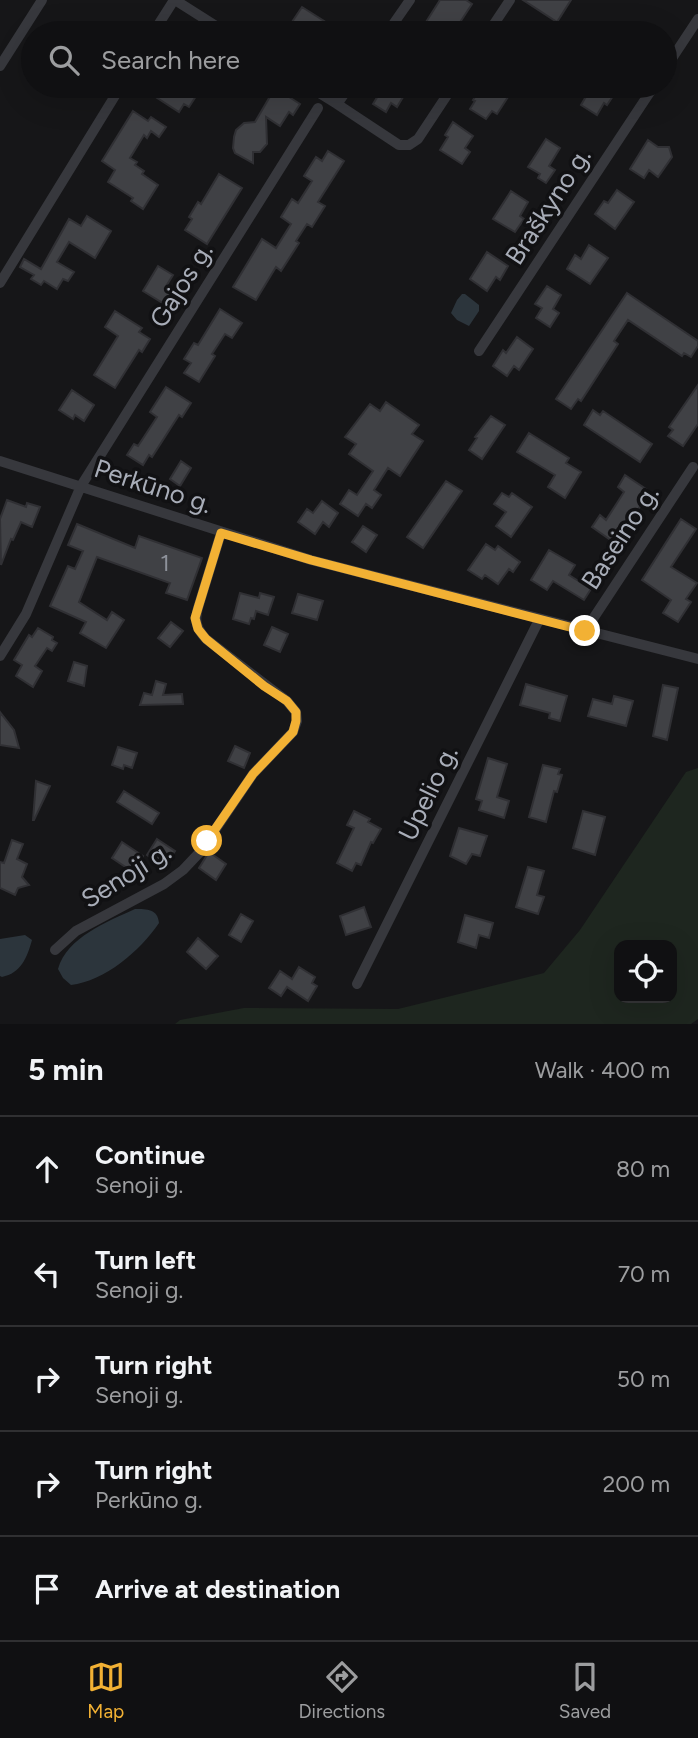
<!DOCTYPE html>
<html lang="en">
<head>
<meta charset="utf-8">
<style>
	body { margin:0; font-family:Figtree,sans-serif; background:#19191b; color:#f1f3f6 }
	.controls { position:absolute; right:21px; bottom:21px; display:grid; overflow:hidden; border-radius:14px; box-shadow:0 7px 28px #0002 }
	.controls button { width:63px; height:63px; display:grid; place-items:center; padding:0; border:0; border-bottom:2px solid #303032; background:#101012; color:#f1f3f6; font:35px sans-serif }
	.stop { position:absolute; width:21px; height:21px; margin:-16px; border:5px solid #f2b134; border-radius:50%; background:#fff }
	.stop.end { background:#f2b134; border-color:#fff; box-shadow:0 2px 7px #0008 }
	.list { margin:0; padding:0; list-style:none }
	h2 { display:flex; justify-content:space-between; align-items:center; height:91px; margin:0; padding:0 28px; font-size:30px }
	h2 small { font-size:23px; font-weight:400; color:#9c9d9f }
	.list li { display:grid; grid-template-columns:46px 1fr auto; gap:21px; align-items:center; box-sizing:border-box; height:105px; padding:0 28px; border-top:2px solid #303032 }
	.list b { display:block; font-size:26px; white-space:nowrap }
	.list p { margin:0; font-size:23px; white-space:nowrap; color:#9c9d9f }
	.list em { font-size:23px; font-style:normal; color:#9c9d9f }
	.icon { flex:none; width:38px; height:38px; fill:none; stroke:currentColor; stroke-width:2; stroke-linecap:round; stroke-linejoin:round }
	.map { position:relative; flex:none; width:698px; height:1024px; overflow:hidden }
	.search { position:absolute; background:#101012; box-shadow:0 7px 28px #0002; left:21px; right:21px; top:21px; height:77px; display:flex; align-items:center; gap:18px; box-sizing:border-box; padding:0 24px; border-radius:38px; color:#9c9d9f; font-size:26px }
	.sheet { height:616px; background:#101012 }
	nav { display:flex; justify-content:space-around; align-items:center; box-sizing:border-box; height:98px; border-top:2px solid #303032; background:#101012; font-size:19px; color:#9c9d9f }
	nav a { display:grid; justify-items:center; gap:4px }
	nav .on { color:#f2b134 }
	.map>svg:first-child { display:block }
	.green { fill:#1e261f; fill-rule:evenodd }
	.water { fill:#2c353c }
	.building { fill:#404145; stroke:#303034; stroke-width:2 }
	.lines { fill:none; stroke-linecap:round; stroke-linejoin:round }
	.street { stroke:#37383d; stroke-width:10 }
	.route { stroke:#f2b134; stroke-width:9 }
	.labels { text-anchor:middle; stroke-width:7; stroke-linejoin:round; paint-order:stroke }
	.number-label { font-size:23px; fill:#8e929b }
	.street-label { font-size:26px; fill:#a8adb8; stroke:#111113 }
</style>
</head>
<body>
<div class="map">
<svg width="698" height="1024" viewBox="0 0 698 1024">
	<rect width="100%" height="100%" fill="#161618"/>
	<path class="green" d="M698 768V1019L691 1024H175L180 1020 244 1008 398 1009 544 973 580 930 686 772ZM672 945V998H619V945Z"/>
	<path class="water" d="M462 294H465L479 305V311L469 326 457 320 451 313 457 300Z
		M135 909C147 909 158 909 159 923 140 951 105 981 71 985L63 978 58 969C67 937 107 922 135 909Z
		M25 935 32 940C27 958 21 973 2 977L0 976V939Z"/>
	<path class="building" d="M440 0H466L472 4 453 33H419Z
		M523 0H571L557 22Z
		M302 7 343 33H302L290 25Z
		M156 86H194L200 90 189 107 184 104 179 112 151 94Z
		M384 86H396L406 92 397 107 391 103 386 112 373 104Z
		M479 86H515L497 114 492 111 486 119 470 109 475 101 473 100 476 95 474 94Z
		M577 86H611L617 90 607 105 604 103 597 115 581 105 588 93Z
		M275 88 300 104 293 115 289 112 280 126 266 117 267 144 260 152H253V163L235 153 233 148 234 137 236 130 244 123 255 122Z
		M133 111 148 121 151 117 166 127 159 137 151 131 147 138 144 135 130 158 137 162 135 165 144 171 142 174 158 185 143 209 131 201 133 198 108 182 115 170 102 161Z
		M453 122 473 136 465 148 470 152 462 164 440 150 448 137 445 135Z
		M546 139 560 148 549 166 555 170 546 183 538 178 540 174 528 167Z
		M648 140 658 147H669L672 157 658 177 649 170 644 178 630 169Z
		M328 151 344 161 318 202 325 206 312 227 307 224 296 241 299 243 281 271 276 267 256 300 233 287 262 239 276 248 291 224 281 217 292 199 298 203 312 181 304 176 316 157 322 161Z
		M219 174 242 188 207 244 185 230 192 219 189 217 198 202 201 204Z
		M617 190 634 202 615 229 595 214 604 201 608 203Z
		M511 191 528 202 520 216 524 219 515 232 493 219Z
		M87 216 111 231 95 258 69 242 57 262 74 272 68 281 63 279 57 289 44 281 41 285 31 279 34 275 20 267 24 259 41 269 69 219 81 226Z
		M589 245 608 258 590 284 567 269 575 255 581 259Z
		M487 252 508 266 500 280 496 277 487 291 470 279Z
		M158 266 173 275 165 288 173 293 166 305 143 291Z
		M547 286 561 295 553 309 559 313 550 327 536 318 542 308 535 304Z
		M627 293 698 341V346L691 357 684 353 682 356 628 320 614 341 618 344 581 401 578 399 571 409 556 399Z
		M220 309 242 323 232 338 225 334 212 354 215 356 199 382 184 373 191 363 184 359 194 343 198 345Z
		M115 311 142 328 139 332 150 339 142 352 139 350 115 388 94 375 118 336 105 327Z
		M517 337 533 349 519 370 514 366 507 376 493 366 503 350 506 353Z
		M698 385V424L683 446 668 436 673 430 669 427Z
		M166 387 191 403 182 417 179 415 152 457 149 455 143 465 127 455 134 444 138 446 157 417 150 412Z
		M72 390 94 405 84 421 75 415 73 419 59 410Z
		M386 402 419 425 412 434 423 441 400 476 388 468 374 490 381 495 372 508 366 504 358 516 340 504 349 490 357 495 373 471 349 454 356 444 345 437 370 404 380 411Z
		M593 410 600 415 603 411 652 444 640 462 584 425Z
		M491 416 505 425 482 459 469 450 477 438 475 437Z
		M529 433 569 458 566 463 581 472 565 498 548 487 555 475 517 452Z
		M181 461 191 468 180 486 170 479Z
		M625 475 646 489 639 499 643 502 622 534 618 531 612 541 592 527 600 515 606 520 617 503 624 492 618 487Z
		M446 481 462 491 423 548 407 537Z
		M502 493 509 497 512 493 532 507 511 537 496 526 506 512 494 504Z
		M7 500 26 507 27 503 40 507 32 527 21 522 13 540 11 539 1 565 0 519Z
		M322 501 338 513 329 527 323 522 315 534 298 522 307 509 313 513Z
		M681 519 696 529 671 567 697 583 686 599 691 602 678 622 663 613 671 600 642 580Z
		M77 524 135 548 139 536 202 558 187 600 166 593 170 583 97 557 79 602 107 620 112 612 124 620 106 648 80 633 86 622 50 606 68 566 75 569 83 551 68 545Z
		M363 526 377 535 366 552 352 542Z
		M486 544 495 550 498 546 520 562 513 572 509 569 498 584 485 575 482 579 468 570Z
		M549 550 575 565 569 575 591 589 584 600 553 581 547 590 531 580Z
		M240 593 259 598 260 593 274 597 268 615 256 611 254 619 251 618 249 624 233 619Z
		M298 594 323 601 317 620 292 613Z
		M171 622 183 631 170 647 158 638Z
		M272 627 288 634 280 652 264 645Z
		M38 628 53 637 52 640 57 643 52 651 47 648 35 666 42 671 33 687 16 676 22 665 14 660 29 635 32 637Z
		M74 662 87 666 84 686 68 681Z
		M156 681 166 684 163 695 182 694 183 704 140 705 144 693 152 695Z
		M526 684 567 696 560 721 549 718 550 713 520 705Z
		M663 685 678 688 667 740 653 736Z
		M614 696 633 701 626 726 588 716 593 699 612 704Z
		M0 712 14 730 19 748 0 745Z
		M235 746 250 753 244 768 228 761Z
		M118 747 137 753 132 768 124 765 123 769 112 765Z
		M488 758 507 764 497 797 509 801 504 818 479 810 482 801 476 799Z
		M543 765 560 769 558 774 562 775 557 792 554 791 546 822 529 817Z
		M36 781 50 786 34 820H33Z
		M124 791 159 813 152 824 117 802Z
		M354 811 370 819 368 822 381 829 373 843 371 842 361 865 356 863 352 871 337 863 354 828 347 825Z
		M583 811 605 817 595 855 573 848Z
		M459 828 487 836 480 856 472 854 466 864 450 856Z
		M157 839 175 851 164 867 147 855Z
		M12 840 23 844 17 859 27 864 22 877 29 885 18 888 15 895 0 888V862L4 863Z
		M122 842 143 856 133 872 112 858Z
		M209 852 226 864 216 880 199 868Z
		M528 867 544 871 537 895 544 897 538 914 516 907Z
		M364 907 371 927 346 935 340 916Z
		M241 914 253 921 241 942 229 935Z
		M465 915 493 923 489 938 479 935 476 948 458 942Z
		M198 938 218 956 206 969 187 952Z
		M299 967 315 977 312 983 317 986 308 1001 287 987 281 996 269 988 280 971 292 979Z"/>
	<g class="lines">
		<path class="street" d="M175 0 227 33
			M153 33 174 0
			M387 33 410 0
			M488 33 510 0
			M0 66 42 0
			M665 69 698 19
			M308 86 337 104 350 86
			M337 104 399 145H409L418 139 453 86
			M0 283 121 86
			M479 351 654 86
			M0 461 311 560 698 659
			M585 631 693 467
			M0 656 26 614 81 486 318 108
			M55 950 76 931 164 884 183 870 200 852 253 774 293 732 297 721 296 712 287 701 206 639C197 629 194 622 198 608L221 533
			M357 984 539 620"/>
	</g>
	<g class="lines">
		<path class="route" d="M207 841 253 774 293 732 296 721V712L287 701 264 686 206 639 198 629 195 618 198 608 221 533 311 560 585 631"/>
	</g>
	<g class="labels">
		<g class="number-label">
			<text x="165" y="571">1</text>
		</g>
		<g class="street-label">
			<text transform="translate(548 206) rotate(-57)" y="9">Braškyno g.</text>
			<text transform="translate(181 285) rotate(-58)" y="9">Gajos g.</text>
			<text transform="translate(153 486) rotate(18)" y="9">Perkūno g.</text>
			<text transform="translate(620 537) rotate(-57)" y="9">Baseino g.</text>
			<text transform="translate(428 793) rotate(-64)" y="9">Upelio g.</text>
			<text transform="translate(126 875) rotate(-32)" y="9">Senoji g.</text>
		</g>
	</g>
</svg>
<div class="controls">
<button><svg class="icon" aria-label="locate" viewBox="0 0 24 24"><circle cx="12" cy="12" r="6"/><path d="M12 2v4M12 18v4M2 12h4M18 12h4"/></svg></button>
</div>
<div class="stop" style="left:207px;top:841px"></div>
<div class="stop end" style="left:585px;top:631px"></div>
<div class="search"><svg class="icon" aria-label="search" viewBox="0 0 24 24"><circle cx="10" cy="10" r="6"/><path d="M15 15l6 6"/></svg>Search here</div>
</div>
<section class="sheet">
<h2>5 min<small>Walk · 400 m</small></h2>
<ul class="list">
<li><svg class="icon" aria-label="ahead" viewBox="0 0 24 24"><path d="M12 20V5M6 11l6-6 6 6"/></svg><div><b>Continue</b><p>Senoji g.</p></div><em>80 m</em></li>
<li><svg class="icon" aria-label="left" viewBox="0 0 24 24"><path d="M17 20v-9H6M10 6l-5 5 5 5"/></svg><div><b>Turn left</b><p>Senoji g.</p></div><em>70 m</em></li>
<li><svg class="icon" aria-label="right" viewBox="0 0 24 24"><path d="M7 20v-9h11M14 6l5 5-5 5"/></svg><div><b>Turn right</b><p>Senoji g.</p></div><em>50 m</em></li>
<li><svg class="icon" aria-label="right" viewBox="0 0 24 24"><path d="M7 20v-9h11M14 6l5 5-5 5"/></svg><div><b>Turn right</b><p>Perkūno g.</p></div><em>200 m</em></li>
<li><svg class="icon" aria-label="arrive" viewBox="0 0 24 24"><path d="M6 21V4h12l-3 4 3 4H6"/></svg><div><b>Arrive at destination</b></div></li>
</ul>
</section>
<nav>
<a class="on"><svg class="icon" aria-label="map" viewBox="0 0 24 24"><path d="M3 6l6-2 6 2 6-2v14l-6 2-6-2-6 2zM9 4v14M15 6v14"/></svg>Map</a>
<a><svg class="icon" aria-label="directions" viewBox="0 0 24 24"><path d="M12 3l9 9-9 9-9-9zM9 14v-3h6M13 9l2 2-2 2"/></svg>Directions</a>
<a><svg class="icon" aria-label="saved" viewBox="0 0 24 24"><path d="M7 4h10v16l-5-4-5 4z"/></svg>Saved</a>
</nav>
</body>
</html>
